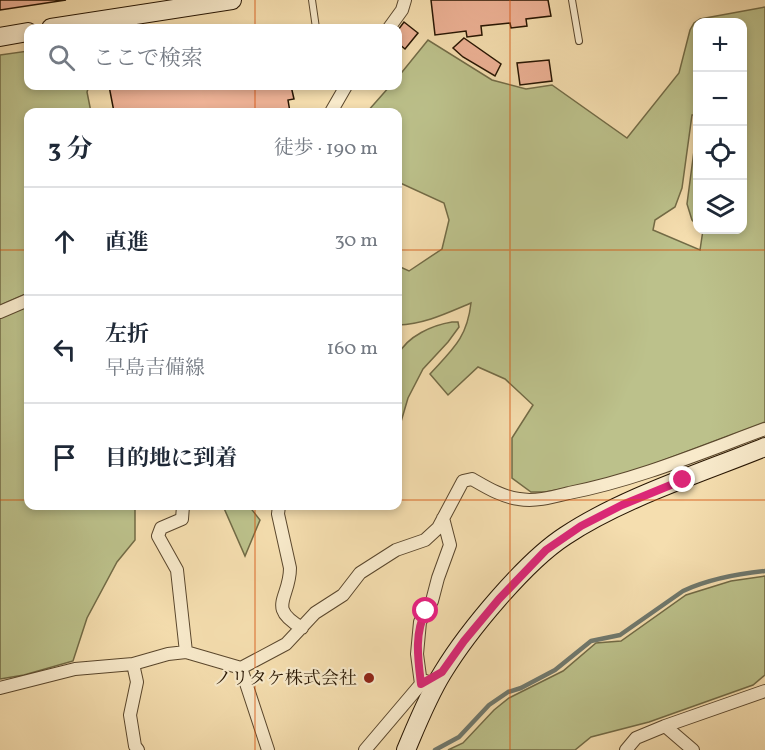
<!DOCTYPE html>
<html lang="ja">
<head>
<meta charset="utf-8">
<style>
	body { margin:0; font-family:Vollkorn,"Noto Serif JP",serif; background:#f2f2f3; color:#1f2937 }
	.controls { position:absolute; right:18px; top:18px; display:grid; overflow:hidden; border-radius:12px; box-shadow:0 3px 9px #0003 }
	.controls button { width:54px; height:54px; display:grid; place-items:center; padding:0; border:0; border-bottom:2px solid #e0e1e3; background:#fff; color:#1f2937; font:30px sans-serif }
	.stop { position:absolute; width:18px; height:18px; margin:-14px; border:4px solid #db2777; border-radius:50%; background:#fff }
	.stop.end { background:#db2777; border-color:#fff; box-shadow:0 2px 6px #0008 }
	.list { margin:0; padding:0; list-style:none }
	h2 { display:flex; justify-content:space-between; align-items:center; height:78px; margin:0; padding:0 24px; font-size:26px }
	h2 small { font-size:20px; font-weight:400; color:#747a83 }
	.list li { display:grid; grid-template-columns:39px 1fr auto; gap:18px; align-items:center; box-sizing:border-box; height:108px; padding:0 24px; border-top:2px solid #e0e1e3 }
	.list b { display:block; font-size:22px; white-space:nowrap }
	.list p { margin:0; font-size:20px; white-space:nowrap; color:#747a83 }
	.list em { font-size:20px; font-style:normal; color:#747a83 }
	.icon { flex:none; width:33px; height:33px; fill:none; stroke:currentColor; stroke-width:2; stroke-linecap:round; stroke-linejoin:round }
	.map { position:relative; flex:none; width:765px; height:750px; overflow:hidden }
	.search { position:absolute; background:#fff; box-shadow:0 3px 9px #0003; left:24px; top:24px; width:378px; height:66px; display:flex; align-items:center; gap:15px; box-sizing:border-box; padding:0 21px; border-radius:12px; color:#747a83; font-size:22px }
	.panel { position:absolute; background:#fff; box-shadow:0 3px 9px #0003; left:24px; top:108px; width:378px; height:402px; border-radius:12px }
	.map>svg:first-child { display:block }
	.green { fill:#bcc18b; stroke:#726b46; stroke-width:1.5; fill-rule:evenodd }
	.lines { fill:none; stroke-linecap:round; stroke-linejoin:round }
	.stream { stroke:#6f786d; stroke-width:4.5 }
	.building { fill:#eeb296; stroke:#271502; stroke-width:1.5 }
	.lane-casing { stroke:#5a472d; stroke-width:8 }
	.street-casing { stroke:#5a472d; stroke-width:14 }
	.secondary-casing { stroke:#271502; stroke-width:20 }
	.lane { stroke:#f8eacb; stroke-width:6 }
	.street { stroke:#f8eacb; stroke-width:12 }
	.secondary { stroke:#f8eacb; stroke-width:18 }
	.route { stroke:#db2777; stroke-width:8 }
	.grid { fill:none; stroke:#d5520b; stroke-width:1.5; stroke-opacity:0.55 }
	.poi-dot { fill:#8f2418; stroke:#f8eacb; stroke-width:2 }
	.labels { text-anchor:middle; stroke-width:4.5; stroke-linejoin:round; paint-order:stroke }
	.poi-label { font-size:18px; fill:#271502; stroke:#f8eacb; text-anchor:end }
</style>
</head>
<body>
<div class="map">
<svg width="765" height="750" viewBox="0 0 765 750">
	<rect width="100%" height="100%" fill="#f5deaf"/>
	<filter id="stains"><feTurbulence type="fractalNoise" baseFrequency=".00333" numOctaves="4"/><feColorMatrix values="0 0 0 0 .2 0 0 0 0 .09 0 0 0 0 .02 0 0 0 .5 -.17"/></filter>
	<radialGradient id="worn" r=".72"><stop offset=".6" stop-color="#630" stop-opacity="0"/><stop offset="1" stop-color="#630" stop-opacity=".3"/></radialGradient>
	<path class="green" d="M765 7V422L635 471 596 483 545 492H531L512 478V438L533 405 505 379 478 367 448 395 430 374C453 349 467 338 471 303 447 313 425 324 398 325V266L409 271 442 249 449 220 444 203 398 182V112H367L390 86H398V77L428 40 492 80 526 89 552 85 627 138 679 73 690 30 694 23 700 19ZM698 22H742V230H703L700 250 653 230 655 220 675 207 682 188 692 115H697Z
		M28 51V86H89L87 92 91 112H28V293L0 305V55Z
		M697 128V225L692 220 687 204Z
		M28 306V506H135V540L117 562 87 618 73 661 24 675 0 679V317Z
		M452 322H458L459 327 448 342 423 369 408 398 398 432V355C407 336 433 325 452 322Z
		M223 506H249L260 520 245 556Z
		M765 576V675L753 685 649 722 591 737 575 750H448L463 743 494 710 509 698 563 671 596 643 621 641 686 595 731 581Z"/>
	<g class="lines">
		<path class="stream" d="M435 750 459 737 489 705 508 692 521 688 555 670 591 641 620 635 683 591C709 579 736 574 765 571"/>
	</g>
	<path class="building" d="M0 0H66L0 10Z
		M431 0H548L551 16 526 19 527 26 511 28 510 23 481 26 482 35 467 37 466 31 435 35Z
		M404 22 418 33 405 49 398 43V30Z
		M464 38 501 64 495 76 463 57 453 48Z
		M549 60 552 81 520 85 517 63Z
		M109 86H291L294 99 288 100 290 112H114Z"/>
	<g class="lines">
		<g class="lane-casing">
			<path id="lane" d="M312 0 316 28
				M572 0 579 41"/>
		</g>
		<g class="street-casing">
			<path id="street" d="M389 28 402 10 405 0
				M331 112 346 86
				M0 312 28 300
				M183 506 182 519 161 528 158 536 177 570 186 652 241 668
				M279 506 278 514 290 568C290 599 266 607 302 628
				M133 664 137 682 130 715 135 746 138 750
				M421 684 417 654 420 622 432 601 438 578 450 545 443 518
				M0 688 75 669 133 664 168 654 186 652
				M665 726 693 750
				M268 750 241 668 286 644 315 613 343 595 360 573 396 550 425 540 438 528 463 481 472 479C486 487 502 497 519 499 535 502 553 497 569 493 636 480 700 453 765 429
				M365 750 421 684 426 681
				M626 750 636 738 665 726 765 691"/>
		</g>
		<g class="secondary-casing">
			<path id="secondary" d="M51 28 232 0
				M0 37 28 32
				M406 750C417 724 428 696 443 672 468 631 525 562 565 536 622 498 701 473 765 447"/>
		</g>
		<use href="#lane" class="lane"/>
		<use href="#street" class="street"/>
		<use href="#secondary" class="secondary"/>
	</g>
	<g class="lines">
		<path class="route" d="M426 611C414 633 418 659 421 684L442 672 464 641 499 599 546 550 581 526 622 505 683 480"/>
	</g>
	<path class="grid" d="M255 0V28M510 0V750M255 86V112M0 250H28M398 250H765M0 500H28M398 500H765M255 506V750"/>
	<circle class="poi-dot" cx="369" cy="678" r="6"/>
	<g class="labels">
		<g class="poi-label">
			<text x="357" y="684">ノリタケ株式会社</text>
		</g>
	</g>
	<rect width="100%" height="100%" filter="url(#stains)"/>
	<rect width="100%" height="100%" fill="url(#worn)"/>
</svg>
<div class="controls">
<button>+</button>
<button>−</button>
<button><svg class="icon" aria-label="locate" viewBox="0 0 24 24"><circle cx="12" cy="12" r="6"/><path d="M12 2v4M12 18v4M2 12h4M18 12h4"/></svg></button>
<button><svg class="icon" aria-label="layers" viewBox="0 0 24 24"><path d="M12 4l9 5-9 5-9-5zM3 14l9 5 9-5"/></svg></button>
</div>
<div class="stop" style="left:426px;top:611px"></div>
<div class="stop end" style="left:683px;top:480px"></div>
<div class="search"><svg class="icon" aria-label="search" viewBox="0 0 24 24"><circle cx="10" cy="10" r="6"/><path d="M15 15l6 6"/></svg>ここで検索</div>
<section class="panel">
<h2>3 分<small>徒歩 · 190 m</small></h2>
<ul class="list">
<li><svg class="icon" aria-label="ahead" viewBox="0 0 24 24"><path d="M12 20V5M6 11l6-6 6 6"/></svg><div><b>直進</b></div><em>30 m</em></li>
<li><svg class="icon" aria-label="left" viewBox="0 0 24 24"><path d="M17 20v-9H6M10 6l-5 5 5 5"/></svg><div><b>左折</b><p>早島吉備線</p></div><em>160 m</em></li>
<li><svg class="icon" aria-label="arrive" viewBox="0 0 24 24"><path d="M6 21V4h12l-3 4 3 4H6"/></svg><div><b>目的地に到着</b></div></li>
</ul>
</section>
</div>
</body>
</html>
